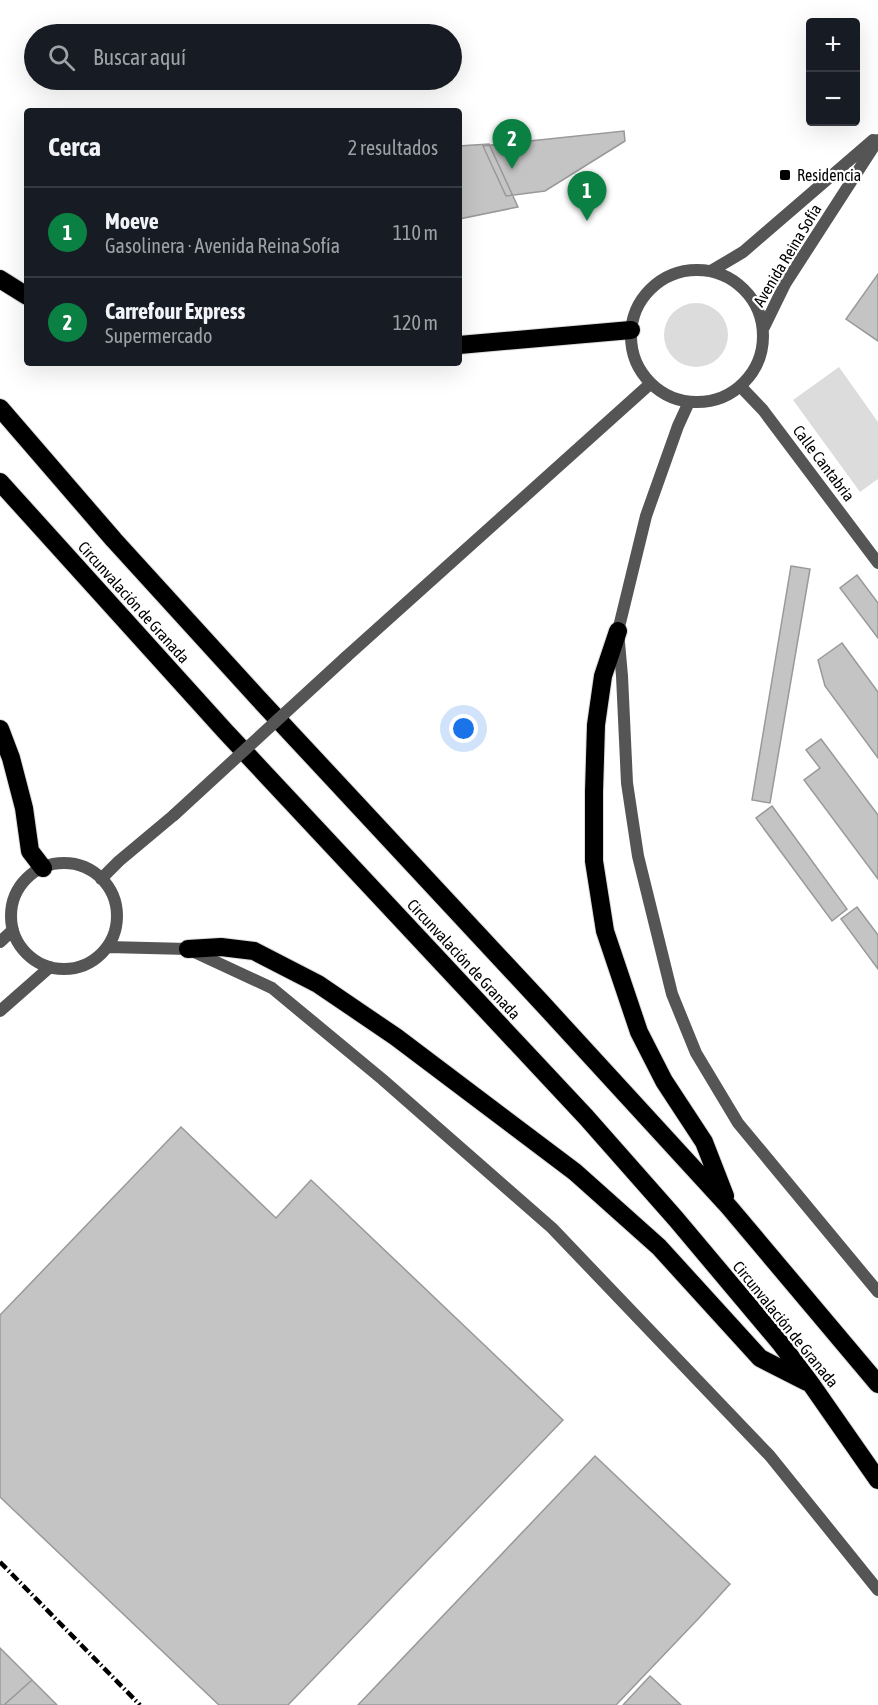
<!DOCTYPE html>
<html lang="es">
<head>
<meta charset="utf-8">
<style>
	body { margin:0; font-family:"Asap Condensed",sans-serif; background:#20242c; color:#f1f3f6 }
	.controls { position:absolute; right:18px; top:18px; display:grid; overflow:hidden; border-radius:6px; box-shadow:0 6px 24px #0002 }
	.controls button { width:54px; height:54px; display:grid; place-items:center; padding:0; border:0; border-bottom:2px solid #363941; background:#171b24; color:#f1f3f6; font:30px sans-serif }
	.you { position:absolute; left:464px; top:729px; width:21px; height:21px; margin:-15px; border:4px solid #fff; border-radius:50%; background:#1a73e8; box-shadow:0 0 0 9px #1a73e833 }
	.badge { display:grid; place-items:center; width:39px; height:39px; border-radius:50%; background:#0b8043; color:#fff; font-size:20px; font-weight:700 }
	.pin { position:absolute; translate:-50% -50px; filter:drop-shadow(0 2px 3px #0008) }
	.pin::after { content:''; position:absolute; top:32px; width:21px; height:18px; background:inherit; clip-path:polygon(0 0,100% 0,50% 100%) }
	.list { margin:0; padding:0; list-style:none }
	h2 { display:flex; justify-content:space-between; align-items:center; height:78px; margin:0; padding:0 24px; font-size:26px }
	h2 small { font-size:20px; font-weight:400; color:#9ea1a6 }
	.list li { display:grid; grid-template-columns:39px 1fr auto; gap:18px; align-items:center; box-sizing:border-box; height:90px; padding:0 24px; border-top:2px solid #363941 }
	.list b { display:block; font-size:22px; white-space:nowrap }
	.list p { margin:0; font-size:20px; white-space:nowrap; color:#9ea1a6 }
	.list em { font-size:20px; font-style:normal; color:#9ea1a6 }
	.icon { flex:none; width:33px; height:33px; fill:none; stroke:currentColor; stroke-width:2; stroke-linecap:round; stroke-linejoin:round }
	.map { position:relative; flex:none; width:878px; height:1705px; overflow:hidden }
	.search { position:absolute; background:#171b24; box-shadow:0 6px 24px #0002; left:24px; top:24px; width:438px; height:66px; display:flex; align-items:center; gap:15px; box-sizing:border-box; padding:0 21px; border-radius:33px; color:#9ea1a6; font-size:22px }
	.panel { position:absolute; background:#171b24; box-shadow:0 6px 24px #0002; left:24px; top:108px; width:438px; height:258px; border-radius:6px }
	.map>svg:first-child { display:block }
	.green { fill:#dcdcdc }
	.building { fill:#c4c4c4; stroke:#999; stroke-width:1.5 }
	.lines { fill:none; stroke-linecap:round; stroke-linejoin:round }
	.motorway-casing { stroke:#dbdbdb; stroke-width:20 }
	.minor { stroke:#555; stroke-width:12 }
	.tertiary { stroke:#555; stroke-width:12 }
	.motorway { stroke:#000; stroke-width:18 }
	.rail { stroke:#000; stroke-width:4.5; stroke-dasharray:9 3 1.5 3; stroke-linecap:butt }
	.tertiary-bridge { stroke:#555; stroke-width:12 }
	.poi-dot { fill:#000; stroke:#fff; stroke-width:2 }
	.labels { text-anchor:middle; stroke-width:4.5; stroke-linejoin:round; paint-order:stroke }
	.poi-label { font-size:16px; fill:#000; stroke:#fff; text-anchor:start }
	.street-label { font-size:16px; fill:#000; stroke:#fff }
</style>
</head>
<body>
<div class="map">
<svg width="878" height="1705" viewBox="0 0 878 1705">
	<rect width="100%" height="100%" fill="#fff"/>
	<path class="green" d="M664 335a32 32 0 1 1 64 0a32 32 0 1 1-64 0Z
		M839 367 878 422V479L860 492 793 400Z"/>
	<path class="building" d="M624 131 625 141 545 191 506 196 483 146Z
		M489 144 518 207 459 219V146Z
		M878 274V341L846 319Z
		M791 566 810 569 770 803 752 800Z
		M857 575 878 603V638L840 588Z
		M842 643 878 692V758L825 686 818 660Z
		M821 739 878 815V879L804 780 820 768 806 750Z
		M772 806 847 909 832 921 756 818Z
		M857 907 878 935V969L841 919Z
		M181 1127 276 1218 311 1180 563 1420 288 1705H219L0 1497V1315Z
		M595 1456 730 1584 699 1618 616 1705H358Z
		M0 1648 32 1680 4 1705H0Z
		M650 1676 681 1705H623Z
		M32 1680 57 1705H4Z"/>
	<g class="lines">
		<g class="motorway-casing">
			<path id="motorway" d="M0 279 27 296
				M459 345 631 330
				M0 408 114 540 258 698 541 1002 729 1207 878 1384
				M0 482 225 731 586 1117 676 1219 781 1344 811 1384 878 1480
				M618 631 603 676 596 725 594 792V861L605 931 639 1032 664 1081 704 1142 725 1196
				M0 729 11 758 24 808 30 851 43 868
				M188 949 221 947 254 951 318 984 396 1037 575 1172 659 1247 760 1358 807 1382"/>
		</g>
		<path class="minor" d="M741 387 763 410 878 563"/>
		<path class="tertiary" d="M631 336a66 66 0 1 1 132 0a66 66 0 1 1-132 0Z
			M711 271 743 252 873 140
			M764 327 785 284 878 140
			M689 402 678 426 646 516 618 631 622 676 627 783 638 856 672 994 696 1053 738 1123 878 1292
			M346 657 650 384
			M11 916a53 53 0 1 1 106 0a53 53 0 1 1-106 0Z
			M101 879 119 861 174 815
			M0 942 13 930
			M108 947 188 949 272 988 382 1079 552 1228 770 1456 878 1590
			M0 1011 50 967"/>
		<use href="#motorway" class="motorway"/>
		<path class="rail" d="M0 1562 140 1705"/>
		<path class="tertiary-bridge" d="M174 815 346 657"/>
	</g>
	<rect class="poi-dot" x="779" y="169" width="12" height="12" rx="3"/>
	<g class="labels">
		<g class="poi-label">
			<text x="797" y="181">Residencia</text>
		</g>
		<g class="street-label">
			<text transform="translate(787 255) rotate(-59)" y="6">Avenida Reina Sofía</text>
			<text transform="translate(824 463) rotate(53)" y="6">Calle Cantabria</text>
			<text transform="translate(134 602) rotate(48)" y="6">Circunvalación de Granada</text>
			<text transform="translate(464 959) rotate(47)" y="6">Circunvalación de Granada</text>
			<text transform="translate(786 1324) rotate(51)" y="6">Circunvalación de Granada</text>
		</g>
	</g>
</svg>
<div class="controls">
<button>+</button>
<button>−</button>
</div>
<div class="you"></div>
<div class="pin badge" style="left:587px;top:221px">1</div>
<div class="pin badge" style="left:512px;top:169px">2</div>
<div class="search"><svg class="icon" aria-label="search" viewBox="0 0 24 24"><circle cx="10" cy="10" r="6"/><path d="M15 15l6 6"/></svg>Buscar aquí</div>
<section class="panel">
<h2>Cerca<small>2 resultados</small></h2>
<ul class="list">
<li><span class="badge">1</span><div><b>Moeve</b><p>Gasolinera · Avenida Reina Sofía</p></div><em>110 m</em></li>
<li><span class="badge">2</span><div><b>Carrefour Express</b><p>Supermercado</p></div><em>120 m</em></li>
</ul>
</section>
</div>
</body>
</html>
